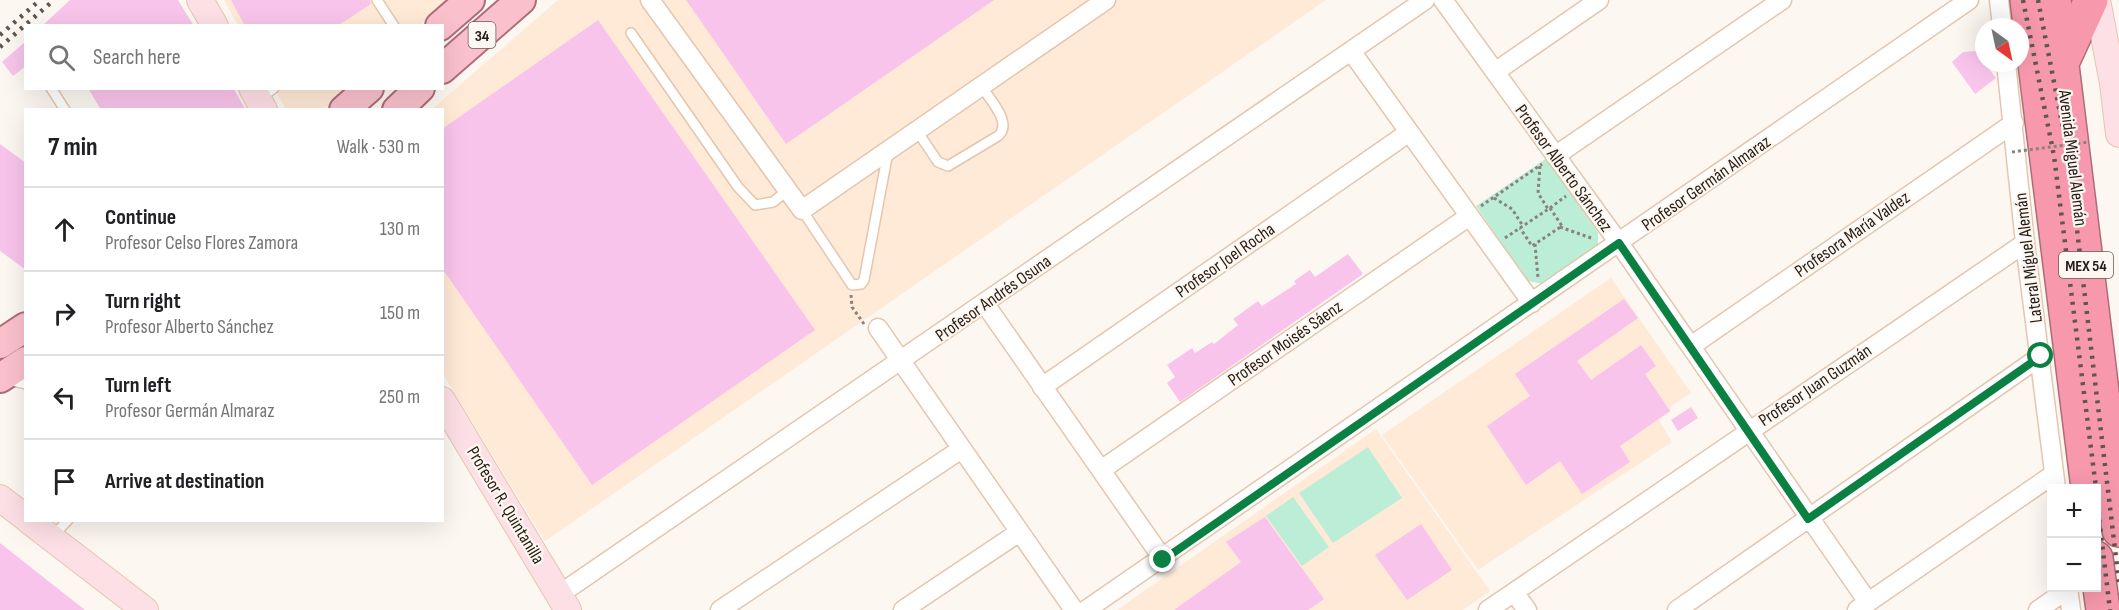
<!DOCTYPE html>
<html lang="en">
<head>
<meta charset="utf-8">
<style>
	body { margin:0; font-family:"Sofia Sans Condensed",sans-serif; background:#f2f2f2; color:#202124 }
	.controls { position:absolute; right:18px; bottom:18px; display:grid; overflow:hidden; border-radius:0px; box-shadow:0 6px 24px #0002 }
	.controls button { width:54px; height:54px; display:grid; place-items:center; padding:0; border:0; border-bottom:2px solid #e0e0e0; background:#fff; color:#202124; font:30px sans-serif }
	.compass { position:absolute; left:1975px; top:18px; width:54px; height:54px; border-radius:50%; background:#fff; box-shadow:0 6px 24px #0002; rotate:147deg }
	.stop { position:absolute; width:18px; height:18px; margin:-14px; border:4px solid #0b8043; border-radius:50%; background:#fff }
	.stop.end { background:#0b8043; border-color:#fff; box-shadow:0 2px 6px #0008 }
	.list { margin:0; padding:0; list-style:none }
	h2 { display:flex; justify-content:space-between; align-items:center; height:78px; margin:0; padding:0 24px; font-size:26px }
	h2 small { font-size:20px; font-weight:400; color:#757577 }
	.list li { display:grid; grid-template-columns:39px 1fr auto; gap:18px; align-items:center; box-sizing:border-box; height:84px; padding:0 24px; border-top:2px solid #e0e0e0 }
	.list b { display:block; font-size:22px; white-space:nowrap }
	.list p { margin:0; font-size:20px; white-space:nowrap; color:#757577 }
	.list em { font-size:20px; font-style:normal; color:#757577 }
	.icon { flex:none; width:33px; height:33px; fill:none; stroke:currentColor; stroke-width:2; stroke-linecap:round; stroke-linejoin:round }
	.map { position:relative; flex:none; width:2119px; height:610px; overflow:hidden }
	.search { position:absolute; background:#fff; box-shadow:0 6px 24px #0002; left:24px; top:24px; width:420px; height:66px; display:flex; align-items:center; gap:15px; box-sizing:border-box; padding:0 21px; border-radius:0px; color:#757577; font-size:22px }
	.panel { position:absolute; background:#fff; box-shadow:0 6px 24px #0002; left:24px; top:108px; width:420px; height:414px; border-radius:0px }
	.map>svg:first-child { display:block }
	.built { fill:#ffe9d7 }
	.green { fill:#bcedd6 }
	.building { fill:#f9c4eb }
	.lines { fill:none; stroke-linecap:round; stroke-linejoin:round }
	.lane-casing { stroke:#e4c6ae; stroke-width:12 }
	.street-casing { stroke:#e4c6ae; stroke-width:21 }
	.secondary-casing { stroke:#e4c6ae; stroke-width:28 }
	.primary-casing { stroke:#ae6d76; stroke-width:32 }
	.highway-casing { stroke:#ae6d76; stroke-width:36 }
	.path { stroke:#8b827b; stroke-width:3; stroke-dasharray:3 3; stroke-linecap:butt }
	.lane { stroke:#fff; stroke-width:9 }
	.street { stroke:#fff; stroke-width:18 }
	.secondary { stroke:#fde0e6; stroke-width:26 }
	.primary { stroke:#fac1cd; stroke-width:28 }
	.highway { stroke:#f798ac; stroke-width:33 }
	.rail { stroke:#60564e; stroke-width:4.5; stroke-dasharray:3 6; stroke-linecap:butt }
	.path-bridge { stroke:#8b827b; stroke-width:3; stroke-dasharray:3 3; stroke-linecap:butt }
	.route { stroke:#0b8043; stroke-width:8 }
	.labels { text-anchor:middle; stroke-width:4.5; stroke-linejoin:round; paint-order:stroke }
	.shield { fill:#fdf7f2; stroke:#675e56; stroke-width:1.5 }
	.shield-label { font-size:16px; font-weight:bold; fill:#271c13 }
	.street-label { font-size:18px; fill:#271c13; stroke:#fdf7f2 }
</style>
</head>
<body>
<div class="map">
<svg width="2119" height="610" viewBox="0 0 2119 610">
	<rect width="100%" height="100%" fill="#fdf7f2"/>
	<path class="built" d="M224 0H448L419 26 238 25Z
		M558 0H1326L545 541 443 374 442 110H431Z
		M274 89H347L323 110 286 109Z
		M1611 278 1691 393 1670 407 1671 411 1659 420 1672 442 1478 570 1382 435Z
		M1376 429 1490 591 1463 610H1117Z"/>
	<path class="green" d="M1547 158 1598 232V247L1543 284 1528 281 1476 206Z
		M1368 447 1402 498 1333 543 1299 493Z
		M1293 497 1329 547 1302 566 1266 516Z"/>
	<path class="building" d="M70 0H178L194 26H42Z
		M231 0H370L371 4 337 26H245Z
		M686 0H994L786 144Z
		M598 20 815 330 592 485 442 268V129Z
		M26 41V66L13 76 2 62Z
		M1975 51 1996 78 1975 94 1952 62 1963 52Z
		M88 88H233L246 110H101Z
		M0 144 26 163V270L0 251Z
		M1348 254 1363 274 1180 402 1167 383 1175 377 1167 365 1192 348 1195 353 1212 342 1214 344 1238 325 1233 319 1258 301 1262 306 1296 284 1294 281 1310 270 1315 277Z
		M1624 299 1638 318 1577 361 1591 380 1641 345 1656 366 1645 374 1670 411 1620 446 1630 462 1582 494 1560 461 1526 485 1487 426 1530 396 1515 374Z
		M1691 407 1698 418 1678 431 1671 420Z
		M1265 517 1324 599 1308 610H1174L1241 562 1226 542Z
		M1421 524 1452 570 1407 600 1375 555Z
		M0 543 85 610H0Z"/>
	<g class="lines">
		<g class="lane-casing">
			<path id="lane" d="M377 0 394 26
				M631 33 738 187 755 205 773 202 788 190
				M51 88 65 110
				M259 99 274 88
				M917 131 938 162 948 166 998 136C1013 123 990 100 982 87
				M802 210 852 285 861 284 864 280 888 152
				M8 380 26 384
				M53 536 68 520"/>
		</g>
		<g class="street-casing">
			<path id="street" d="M650 0 802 210 1106 0
				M1443 0 1619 243 1868 602
				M1999 0 2002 27
				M1351 51 1532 303
				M2006 63 2025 243 2056 488
				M1495 72 1599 0
				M1555 156 1782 0
				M985 304 1163 559
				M878 328 1074 610
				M1691 346 2014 123
				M1042 387 1408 133
				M1101 470 1468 217
				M2068 588 2071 610
				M1514 592 1527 610
				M560 594 1425 0
				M720 610 960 450
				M903 610 1018 533
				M1086 610 1969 0
				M1488 610 2025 243
				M1677 610 2041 356
				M1857 610 2054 474
				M2038 610 2068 589"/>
		</g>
		<g class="secondary-casing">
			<path id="secondary" d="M200 0 215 26
				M2097 0 2113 83 2119 134
				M252 88 264 110
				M442 400 568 610
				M0 498 26 518
				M28 520 145 610"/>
		</g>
		<g class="primary-casing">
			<path id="primary" d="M440 26 470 0
				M442 69 521 0
				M344 110 369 88
				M397 110 420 88
				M0 344 26 327
				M0 378 26 361"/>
		</g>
		<g class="highway-casing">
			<path id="highway" d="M2027 0 2088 488
				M2054 0 2119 530
				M2062 63 2091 0
				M2096 558 2103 610"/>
		</g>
		<path class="path" d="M1540 166 1538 193 1548 209
			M1494 198 1512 209 1523 226
			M1481 206 1542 164
			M1550 208 1566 196
			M1560 227 1594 239
			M1505 238 1550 208 1562 226 1532 246 1520 228
			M1535 244 1538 278
			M851 295 852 307 864 324"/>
		<use href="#lane" class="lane"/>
		<use href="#street" class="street"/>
		<use href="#secondary" class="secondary"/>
		<use href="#primary" class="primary"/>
		<use href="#highway" class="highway"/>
		<path class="rail" d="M2023 0 2054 156 2096 488
			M2038 0 2068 154 2119 583
			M0 35 40 0
			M0 47 54 0
			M2096 493 2110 610"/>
		<path class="path-bridge" d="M2012 152 2089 142"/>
	</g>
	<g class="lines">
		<path class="route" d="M1163 560 1619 243 1808 519 2041 356"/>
	</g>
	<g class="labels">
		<g class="shield">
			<rect x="468.5" y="22" width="27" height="26" rx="4.5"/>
			<rect x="2059" y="252" width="54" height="26" rx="4.5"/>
		</g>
		<g class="shield-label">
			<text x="482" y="41">34</text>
			<text x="2086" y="271">MEX 54</text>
		</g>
		<g class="street-label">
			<text transform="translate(2073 158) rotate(83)" y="6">Avenida Miguel Alemán</text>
			<text transform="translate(1564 168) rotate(54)" y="6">Profesor Alberto Sánchez</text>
			<text transform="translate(1706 183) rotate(-35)" y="6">Profesor Germán Almaraz</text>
			<text transform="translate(1852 234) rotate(-35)" y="6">Profesora María Valdez</text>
			<text transform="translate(2028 258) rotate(-97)" y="6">Lateral Miguel Alemán</text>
			<text transform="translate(1225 260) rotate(-35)" y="6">Profesor Joel Rocha</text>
			<text transform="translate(993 298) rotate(-35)" y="6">Profesor Andrés Osuna</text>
			<text transform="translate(1285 343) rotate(-35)" y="6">Profesor Moisés Sáenz</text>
			<text transform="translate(1815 385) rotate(-34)" y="6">Profesor Juan Guzmán</text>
			<text transform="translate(506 505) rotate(59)" y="6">Profesor R. Quintanilla</text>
		</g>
	</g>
</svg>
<div class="controls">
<button>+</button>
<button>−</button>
</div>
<svg class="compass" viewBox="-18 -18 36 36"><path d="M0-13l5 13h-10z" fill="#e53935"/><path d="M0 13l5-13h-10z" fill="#757577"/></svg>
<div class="stop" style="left:2041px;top:356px"></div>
<div class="stop end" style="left:1163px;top:560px"></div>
<div class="search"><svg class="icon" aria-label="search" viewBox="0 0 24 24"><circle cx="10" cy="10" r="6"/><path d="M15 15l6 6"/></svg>Search here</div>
<section class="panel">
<h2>7 min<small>Walk · 530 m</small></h2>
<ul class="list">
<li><svg class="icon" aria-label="ahead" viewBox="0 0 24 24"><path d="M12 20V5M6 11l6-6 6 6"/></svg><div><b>Continue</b><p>Profesor Celso Flores Zamora</p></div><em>130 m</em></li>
<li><svg class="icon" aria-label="right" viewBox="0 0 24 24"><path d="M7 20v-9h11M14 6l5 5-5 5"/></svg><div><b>Turn right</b><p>Profesor Alberto Sánchez</p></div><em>150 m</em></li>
<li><svg class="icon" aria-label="left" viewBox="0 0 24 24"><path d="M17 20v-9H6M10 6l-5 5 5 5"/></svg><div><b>Turn left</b><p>Profesor Germán Almaraz</p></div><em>250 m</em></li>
<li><svg class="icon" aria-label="arrive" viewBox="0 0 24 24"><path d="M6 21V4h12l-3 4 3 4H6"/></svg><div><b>Arrive at destination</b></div></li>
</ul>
</section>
</div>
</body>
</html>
